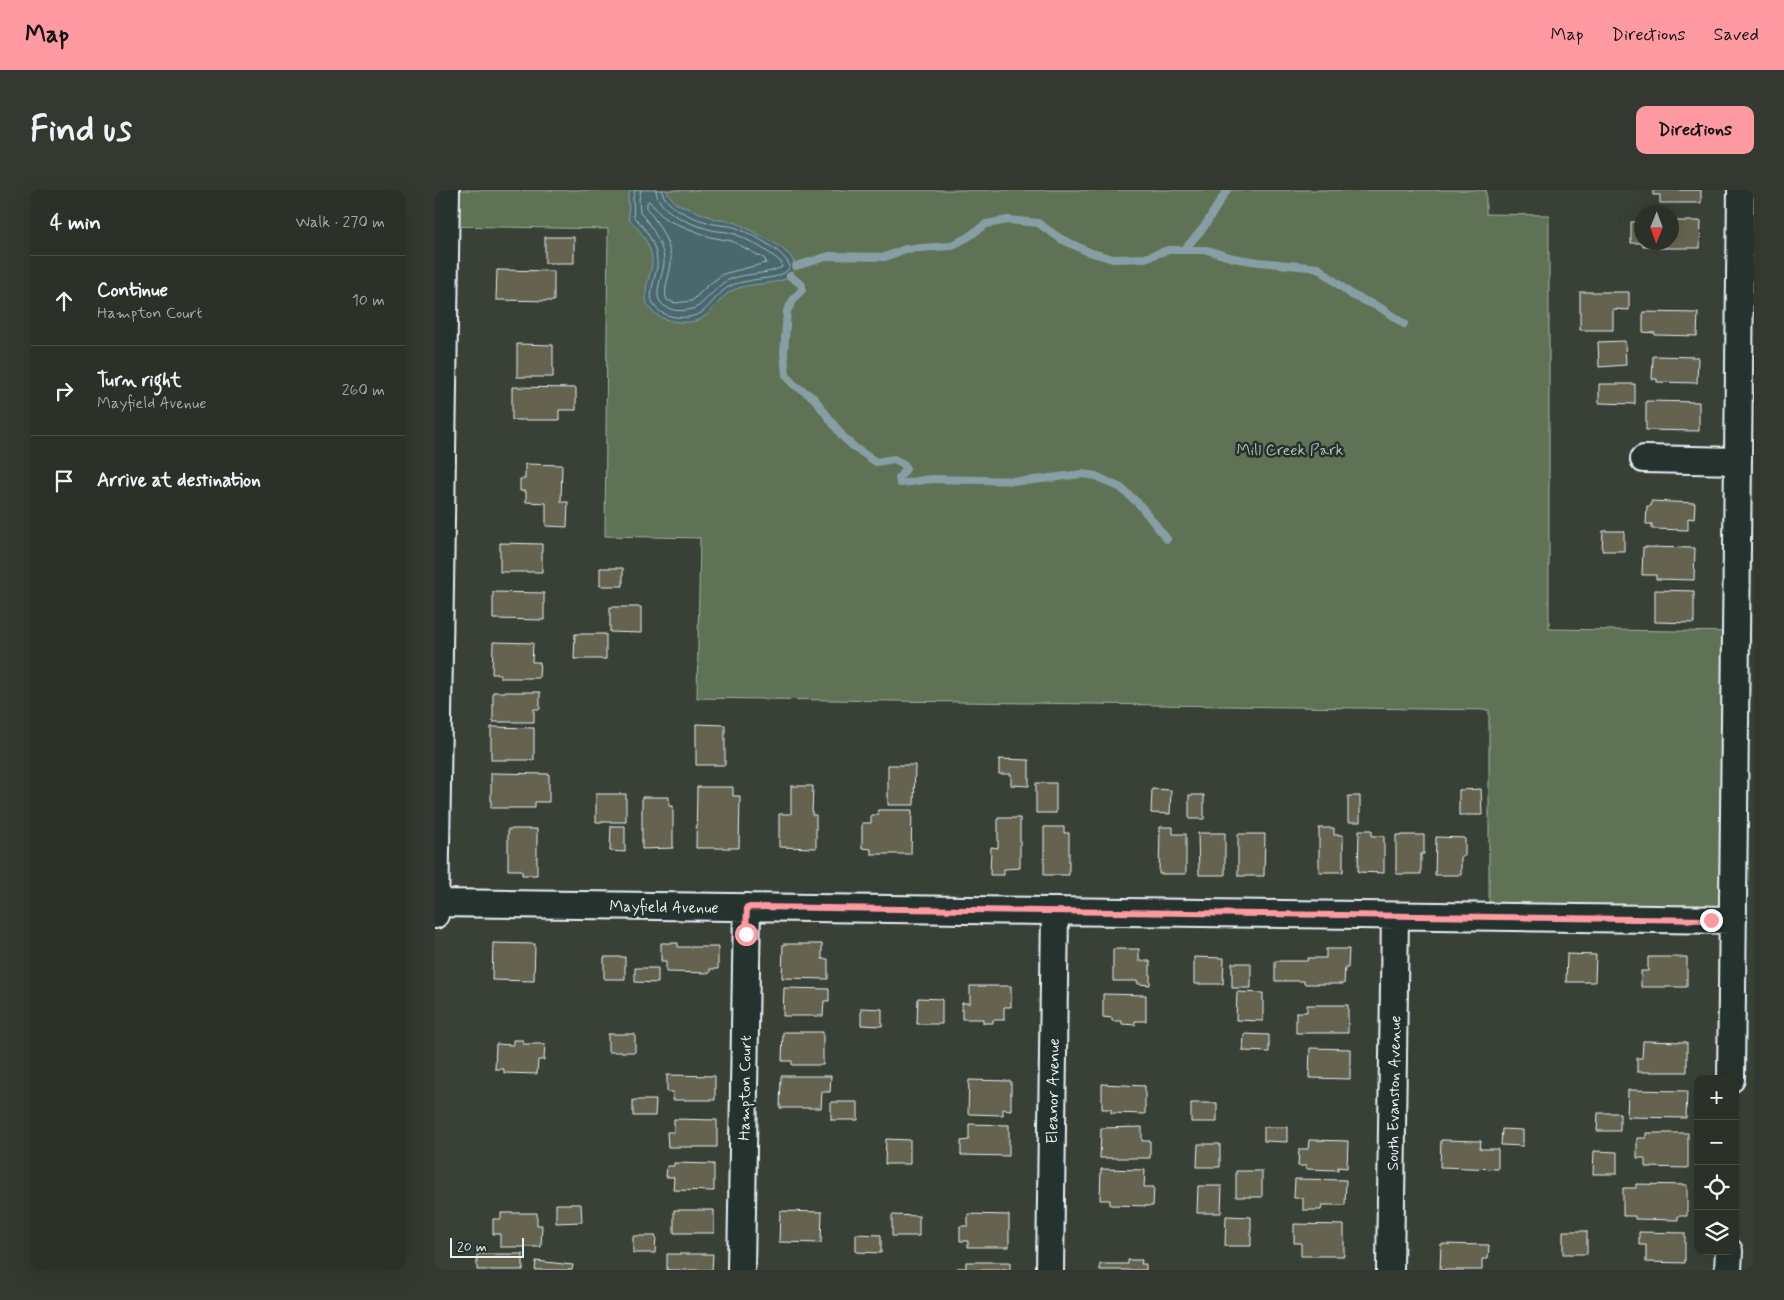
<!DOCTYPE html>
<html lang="en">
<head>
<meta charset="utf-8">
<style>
	body { margin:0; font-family:Mynerve,sans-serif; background:#333931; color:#f1f3f6 }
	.controls { position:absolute; right:15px; bottom:15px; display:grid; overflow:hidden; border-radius:10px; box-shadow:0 5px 20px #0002 }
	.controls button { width:45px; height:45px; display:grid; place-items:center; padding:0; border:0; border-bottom:1px solid #474c46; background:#2b3129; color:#f1f3f6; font:25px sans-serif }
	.compass { position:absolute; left:1199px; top:15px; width:45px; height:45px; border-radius:50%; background:#2b3129; box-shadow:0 5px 20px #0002; rotate:181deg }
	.scale { position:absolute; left:15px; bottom:12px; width:74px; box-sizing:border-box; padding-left:5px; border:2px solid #e8f1f8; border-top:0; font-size:14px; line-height:18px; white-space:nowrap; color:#e8f1f8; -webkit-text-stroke:4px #26332d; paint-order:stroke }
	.stop { position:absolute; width:15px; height:15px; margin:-11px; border:4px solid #ff9aa2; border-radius:50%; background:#fff }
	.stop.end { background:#ff9aa2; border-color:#fff; box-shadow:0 1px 5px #0008 }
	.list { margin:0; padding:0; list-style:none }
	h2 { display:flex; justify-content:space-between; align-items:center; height:65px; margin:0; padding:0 20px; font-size:21px }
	h2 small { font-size:16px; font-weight:400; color:#a6a9a8 }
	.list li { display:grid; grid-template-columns:32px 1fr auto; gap:15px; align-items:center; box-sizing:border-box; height:90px; padding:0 20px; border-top:1px solid #474c46 }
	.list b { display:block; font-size:19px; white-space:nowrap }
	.list p { margin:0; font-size:16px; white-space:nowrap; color:#a6a9a8 }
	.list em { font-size:16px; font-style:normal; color:#a6a9a8 }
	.icon { flex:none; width:28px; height:28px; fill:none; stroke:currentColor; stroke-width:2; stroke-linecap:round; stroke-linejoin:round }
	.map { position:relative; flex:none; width:1319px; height:1080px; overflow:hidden; border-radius:10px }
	header { display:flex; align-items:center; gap:30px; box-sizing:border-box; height:70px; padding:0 25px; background:#ff9aa2; color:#111 }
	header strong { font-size:24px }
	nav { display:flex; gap:28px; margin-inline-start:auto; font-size:18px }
	.intro { display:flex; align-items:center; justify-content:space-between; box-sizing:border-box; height:120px; padding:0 30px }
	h1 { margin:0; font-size:35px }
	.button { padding:12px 22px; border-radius:10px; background:#ff9aa2; color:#111; font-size:18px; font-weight:700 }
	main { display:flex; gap:30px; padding:0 30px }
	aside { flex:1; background:#2b3129; border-radius:10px; box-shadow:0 5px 20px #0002 }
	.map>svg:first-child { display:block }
	.green { fill:#5e7254; stroke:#a3b2a6 }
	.water { fill:#48676e; stroke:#889ea5 }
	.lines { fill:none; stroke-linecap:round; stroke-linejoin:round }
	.shore { stroke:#a8bac1; stroke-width:1 }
	.stream { stroke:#889ea5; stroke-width:8 }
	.building { fill:#65634f; stroke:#e8f1f8 }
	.minor-casing { stroke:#e8f1f8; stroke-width:30 }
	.minor { stroke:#26332d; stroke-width:26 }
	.route { stroke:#ff9aa2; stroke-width:6 }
	.labels { text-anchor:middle; stroke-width:5; stroke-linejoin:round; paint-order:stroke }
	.park-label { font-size:16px; fill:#b1beb6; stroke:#26332d }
	.street-label { font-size:16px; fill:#e8f1f8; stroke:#26332d }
</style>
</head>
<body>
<header>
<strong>Map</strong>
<nav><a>Map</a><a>Directions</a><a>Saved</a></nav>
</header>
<div class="intro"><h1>Find us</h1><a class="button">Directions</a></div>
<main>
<aside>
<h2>4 min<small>Walk · 270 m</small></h2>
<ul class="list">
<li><svg class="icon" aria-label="ahead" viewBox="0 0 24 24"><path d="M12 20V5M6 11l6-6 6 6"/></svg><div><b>Continue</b><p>Hampton Court</p></div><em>10 m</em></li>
<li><svg class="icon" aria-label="right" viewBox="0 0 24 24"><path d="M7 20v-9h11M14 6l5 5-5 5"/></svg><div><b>Turn right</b><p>Mayfield Avenue</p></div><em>260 m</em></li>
<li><svg class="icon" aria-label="arrive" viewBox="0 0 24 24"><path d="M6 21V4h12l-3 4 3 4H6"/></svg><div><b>Arrive at destination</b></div></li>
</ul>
</aside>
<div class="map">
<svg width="1319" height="1080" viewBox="0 0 1319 1080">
	<rect width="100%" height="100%" fill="#394137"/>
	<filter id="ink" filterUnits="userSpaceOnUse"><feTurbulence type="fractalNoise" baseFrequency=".02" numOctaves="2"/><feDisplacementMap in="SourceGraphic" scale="10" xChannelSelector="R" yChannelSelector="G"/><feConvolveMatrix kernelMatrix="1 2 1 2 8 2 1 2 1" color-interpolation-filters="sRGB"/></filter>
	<g filter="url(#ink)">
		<path class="green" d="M11 0H1051V24L1114 25V439L1301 442 1298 730 1054 727V520L262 508 265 348 170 346 173 39 10 36Z"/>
		<path class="water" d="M196 0H231L240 13 280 29 302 33 341 54 355 65 361 76C359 79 358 84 355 86 343 96 312 92 296 101 285 108 279 120 269 127 255 137 226 132 216 120 204 107 216 87 217 72 218 59 205 38 194 30L193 6Z"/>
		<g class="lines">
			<path class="shore" d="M200 0 198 8 199 27C210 37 221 54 222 70 224 85 209 104 221 118 230 128 251 130 264 124 274 119 283 102 295 96 301 93 308 92 314 91 327 87 349 90 355 76 348 60 318 45 302 38 295 35 287 36 279 34 263 30 229 19 227 0
				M206 0 204 9 205 23C215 33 229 56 229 71 229 87 213 109 233 118 241 122 252 121 260 118 268 115 281 97 291 91 309 82 330 86 347 77L346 72C333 61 316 51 300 44 293 41 285 42 277 40 258 35 222 23 221 0
				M214 11 227 26 232 30 275 47 297 51 330 69 331 73 288 84 272 96 257 111 240 113 232 110C227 99 236 83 236 72 237 56 222 30 212 19V13Z"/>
			<path class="stream" d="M749 60 769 37 792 0
				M361 76 394 66 450 67 470 59 516 56 533 47 551 34 573 30 603 33 626 49 654 62 678 69 710 68 733 60H772L798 68 824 72 883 78 917 105 946 118 969 134
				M355 86 367 95V100L360 107 352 121 349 163 351 185 358 194 379 208 408 247 419 257 441 272 459 269 469 274 471 279 464 288 465 293C471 294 489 289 498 289L591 291 647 284 661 286 686 298 704 314 732 349"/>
		</g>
		<path class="building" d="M1218 0H1266V13H1225V5H1218Z
			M1236 31H1266L1265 58H1223V56H1208V53H1196V32H1206V52H1236Z
			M110 47H139V73H110Z
			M62 80 119 81V111L61 110Z
			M1145 102H1194V120L1178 119V140H1145Z
			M1208 122 1263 123 1262 146 1220 145V143L1208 142Z
			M1190 151 1191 175 1164 177 1163 152Z
			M82 154 118 155V187H82Z
			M1218 166 1263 167 1262 193 1222 192V189H1217Z
			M1164 194H1200V214L1164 213Z
			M77 197 141 198V220H124V230H77Z
			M1211 211 1264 212V241L1211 240Z
			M90 274 127 275 126 312H133L132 337 111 336V313L91 312V301H85V289H90Z
			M1216 311 1260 313 1259 329 1253 328V340L1217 339V334H1211L1212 316H1216Z
			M1168 341H1189V361H1167Z
			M65 353 107 354V382H65Z
			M1208 357 1260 358 1259 390 1221 389V385H1207Z
			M165 378H188V396H165Z
			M1220 400 1259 401V433L1220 432Z
			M58 402 109 403V430L58 429Z
			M175 417H206V443L175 442Z
			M140 444H171V469H139Z
			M58 452 98 453 97 472H105L104 488H65V484H57Z
			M58 502H105V519H99V532H58Z
			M261 534 290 535V575H261Z
			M56 537 99 538V570H56Z
			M564 569 594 570V596L576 595V584H564Z
			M453 575H480L479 615H453Z
			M56 583 114 584V612H100V618H56Z
			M601 593H621V623H601Z
			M356 596H378L377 625H381V658L344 657V624H356Z
			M262 597H298V606H305L304 658H261Z
			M717 599 736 600 735 624 716 623Z
			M1046 599 1047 625H1024V600Z
			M161 604H191V632H161Z
			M754 605H769V629H754Z
			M913 606H925V632H913Z
			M207 607H234V616H238V658L207 659Z
			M443 620H477L476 664H436V659L427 658V633H436V625H443Z
			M563 628H585V678L569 679V685H555L556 657 563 658Z
			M176 636H190V662L175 661Z
			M609 637H629V643H634V685H609Z
			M725 637H738V644H751V684H724Z
			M884 638H899V645H908V682H884Z
			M73 639H102V685H87V680H73Z
			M924 640H937V646H949V683L923 682Z
			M763 643H790V685H764Z
			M803 644H830L829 686H803Z
			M961 645H989V664H986V684H961Z
			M1001 647 1030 648V666H1026V685H1000Z
			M58 753 100 754 99 791 57 790Z
			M226 753H243V757H283V779H275V783L231 782V771H226Z
			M348 754H387V769H393V789L347 788Z
			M678 759H704V771H715V795L703 794V791H678Z
			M891 759H914L913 778H910L909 794H869V791H840V771H872L873 768H891Z
			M1132 764 1161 765 1160 792H1131Z
			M169 767H190V789H169Z
			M759 767 789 768 788 794H759Z
			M1213 767H1252V797H1206V781H1213Z
			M797 773H816V798H797Z
			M200 778H223V793L200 792Z
			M535 796H576V817H569V830H558V833H548V829H527V813H535Z
			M349 798 394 799V811H389L388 826H348Z
			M802 802 828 803V831L801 830Z
			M668 804 711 805V831H700V835L687 834V831H677V828L668 827Z
			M483 808 507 809V834H482Z
			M872 815H913V843H861V822H872Z
			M426 818 447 819V836L426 835Z
			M348 842H388V875H357V871H347Z
			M173 844H200V862H173Z
			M809 844 834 845V862L808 861Z
			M78 850H88V854H110L109 870H103L102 884 69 883V879H60L61 854 78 855Z
			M1208 851 1252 852V882H1202V868H1207Z
			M875 858 915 859V889L874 888Z
			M232 885 280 886V910H238V902H232Z
			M346 886H396L395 902H387L386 918H345Z
			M534 890 576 891V920L568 919V925L533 924Z
			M667 894 710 896V924L676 923V919H667Z
			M1193 900 1252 901 1251 928 1192 927Z
			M198 910H221L220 926H198Z
			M396 912H423V930H396Z
			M756 913H782V932H756Z
			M1163 923H1185V941H1162Z
			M239 929 282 930V957H233L232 942H239Z
			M534 934 574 935V966L526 965V951L534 950Z
			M707 937V951H715V968H665L666 938Z
			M829 937H852V952L829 951Z
			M1067 939 1088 940V956L1066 955Z
			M1211 943H1253V978L1210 977V968H1202V948H1211Z
			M451 949 475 950V974H450Z
			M874 950 913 951 912 978 903 977V980L871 979V976H863L864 959H873Z
			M1006 950 1046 951 1045 959H1063V979L1005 977Z
			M763 954H785V977H762Z
			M1159 961 1182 962V984H1158Z
			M239 973 279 974V1001L238 1000 239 987H231L232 976H239Z
			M666 979 710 980 709 997H719L718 1016 675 1015V1010H665Z
			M801 981H827V1007H801Z
			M860 989 911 990 910 1015H887L886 1020H868V1008H859Z
			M1201 994 1252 995V1026H1243V1030L1200 1029V1026H1188V998H1201Z
			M763 996H787L786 1023H762Z
			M121 1014H146L147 1032 121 1033Z
			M239 1020H279V1043H239Z
			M345 1021 387 1022 386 1053 344 1052Z
			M66 1023H102V1035H107L106 1057H65V1044H58V1029H66Z
			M533 1024 574 1025V1057H533V1051H525V1036H533Z
			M457 1025 484 1026V1046H457Z
			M791 1026 816 1027V1056H790Z
			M859 1034 909 1035V1066H866V1053H859Z
			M1128 1041H1152V1064H1128Z
			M1204 1042 1250 1043V1073L1211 1072V1055H1204Z
			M421 1044 446 1045V1063L421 1062Z
			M198 1046H221L220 1063H198Z
			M1006 1054 1054 1055 1053 1069H1047V1080H1005Z
			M42 1064H88V1080H42Z
			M232 1064H278L277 1080H232Z
			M693 1070H707L706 1074H711V1080H665V1074H693Z
			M101 1071 138 1075 137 1080H100Z
			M531 1072H575V1080H522V1078H531Z"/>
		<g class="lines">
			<g class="minor-casing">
				<path id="minor" d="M1209 269 1303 271
					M0 713 1298 730
					M0 725 11 0
					M1296 889 1306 0
					M306 1080 312 717
					M615 1080 620 721
					M955 1080 960 726
					M1293 1080 1294 1061"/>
			</g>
			<use href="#minor" class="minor"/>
		</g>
	</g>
	<g class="lines" filter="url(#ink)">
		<path class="route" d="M311 744 312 717 1276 730"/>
	</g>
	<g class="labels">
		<g class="park-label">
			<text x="855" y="265">Mill Creek Park</text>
		</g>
		<g class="street-label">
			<text transform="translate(229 716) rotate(1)" y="6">Mayfield Avenue</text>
			<text transform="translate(309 898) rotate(-89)" y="6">Hampton Court</text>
			<text transform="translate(617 901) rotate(-89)" y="6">Eleanor Avenue</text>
			<text transform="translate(958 903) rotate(-89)" y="6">South Evanston Avenue</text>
		</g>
	</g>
</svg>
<div class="controls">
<button>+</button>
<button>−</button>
<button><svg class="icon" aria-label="locate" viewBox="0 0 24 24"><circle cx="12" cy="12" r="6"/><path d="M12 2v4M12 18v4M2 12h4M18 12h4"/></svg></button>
<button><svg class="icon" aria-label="layers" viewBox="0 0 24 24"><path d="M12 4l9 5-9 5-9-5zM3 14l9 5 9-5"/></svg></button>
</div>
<svg class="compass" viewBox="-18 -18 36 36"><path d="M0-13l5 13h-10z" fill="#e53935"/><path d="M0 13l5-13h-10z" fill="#a6a9a8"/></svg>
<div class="scale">20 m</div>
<div class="stop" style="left:311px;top:744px"></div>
<div class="stop end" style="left:1276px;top:730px"></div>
</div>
</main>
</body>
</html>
